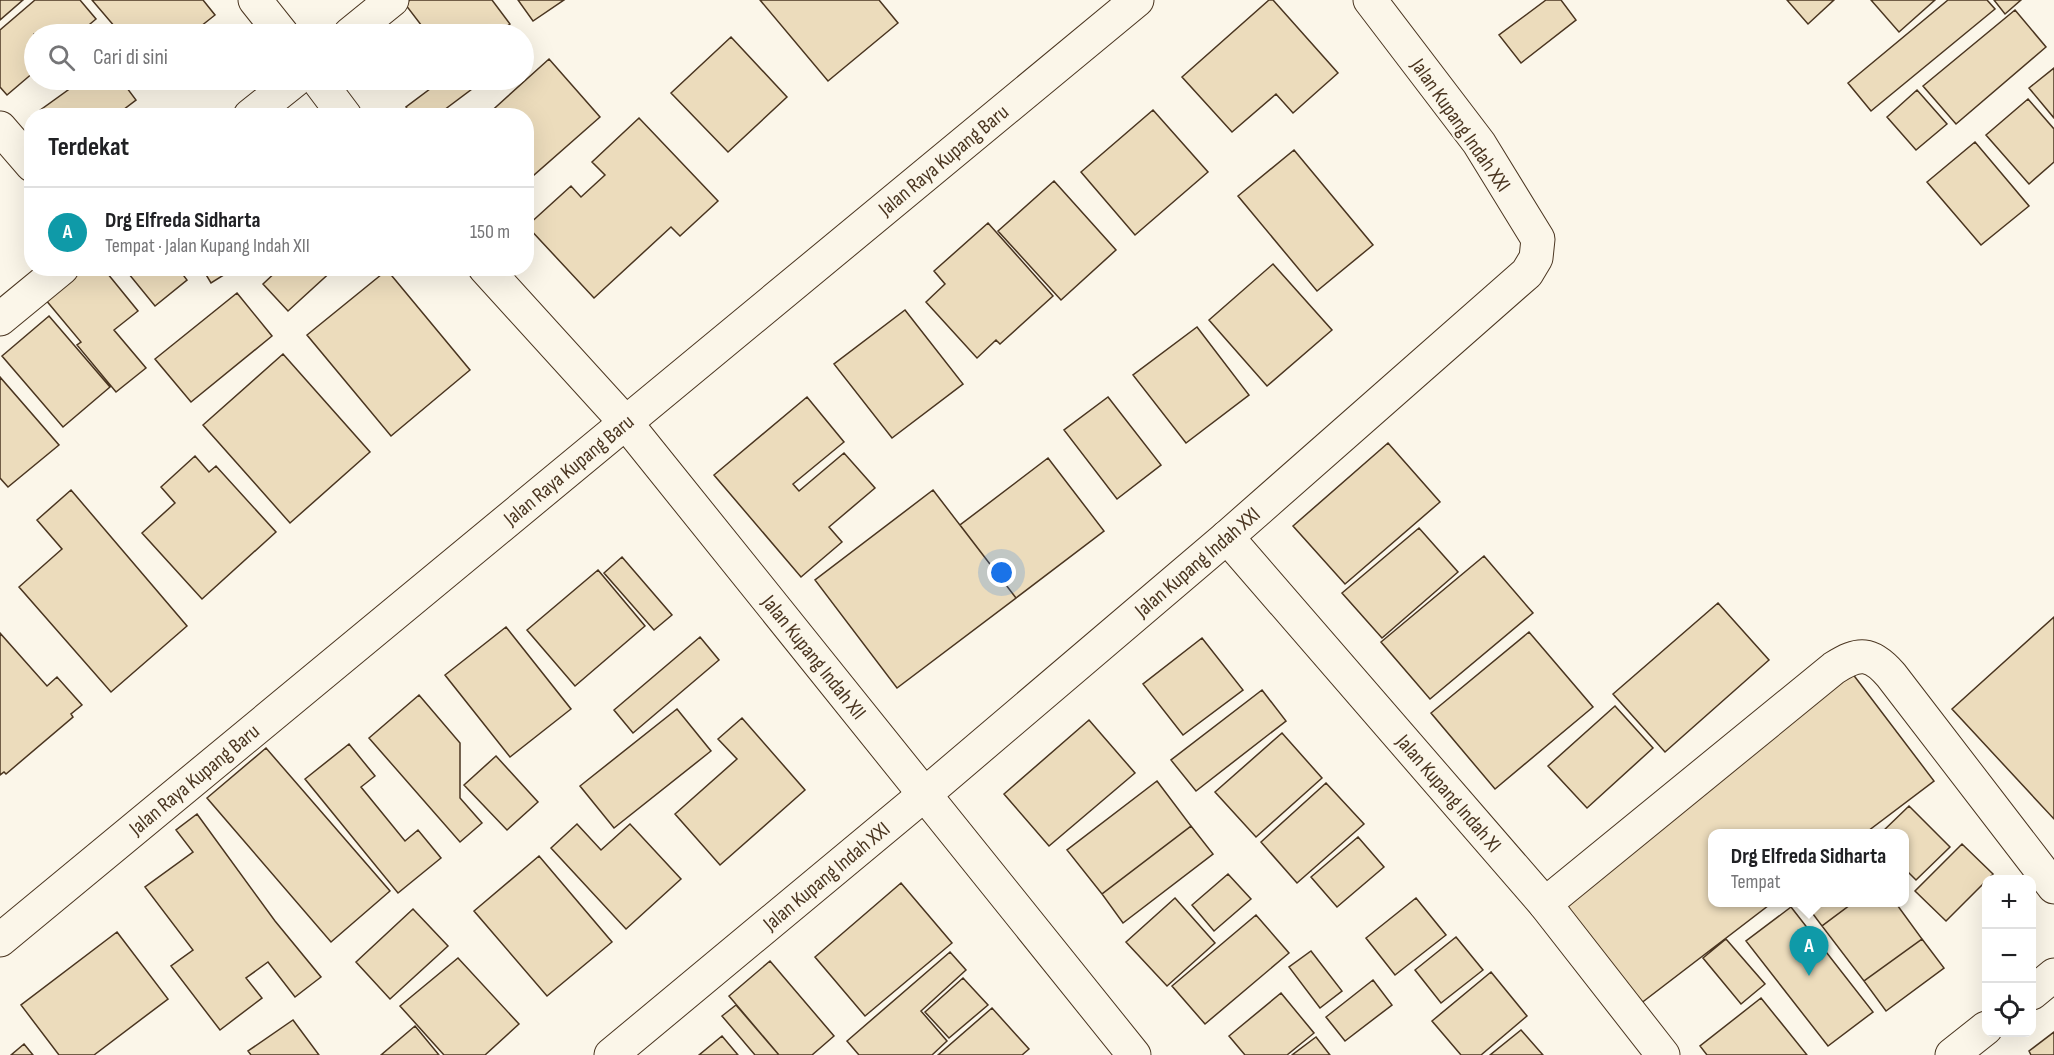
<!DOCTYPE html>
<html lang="id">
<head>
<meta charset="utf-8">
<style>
	body { margin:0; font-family:"Sofia Sans Condensed",sans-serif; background:#f2f2f2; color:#202124 }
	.controls { position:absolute; right:18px; bottom:18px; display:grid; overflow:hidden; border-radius:12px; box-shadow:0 6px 24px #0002 }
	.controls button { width:54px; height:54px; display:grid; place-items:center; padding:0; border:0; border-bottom:2px solid #e0e0e0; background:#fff; color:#202124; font:30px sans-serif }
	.you { position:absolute; left:1002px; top:573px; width:21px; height:21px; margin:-15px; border:4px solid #fff; border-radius:50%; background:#1a73e8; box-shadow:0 0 0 9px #1a73e833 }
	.badge { display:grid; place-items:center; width:39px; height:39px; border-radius:50%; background:#c62828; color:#fff; font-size:20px; font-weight:700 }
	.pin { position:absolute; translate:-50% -50px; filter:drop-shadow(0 2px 3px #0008) }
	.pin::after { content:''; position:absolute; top:32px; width:21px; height:18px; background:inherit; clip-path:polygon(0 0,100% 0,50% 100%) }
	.popup { position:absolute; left:1708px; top:829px; width:201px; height:78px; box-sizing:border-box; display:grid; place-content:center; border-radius:12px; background:#fff; filter:drop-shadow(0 2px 4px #0005); font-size:20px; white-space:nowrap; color:#757577 }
	.popup b { font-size:22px; color:#202124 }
	.popup::after { content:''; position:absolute; left:50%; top:100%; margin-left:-12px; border:12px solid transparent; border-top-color:#fff }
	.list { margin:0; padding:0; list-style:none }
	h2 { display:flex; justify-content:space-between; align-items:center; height:78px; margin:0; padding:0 24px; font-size:26px }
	h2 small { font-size:20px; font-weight:400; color:#757577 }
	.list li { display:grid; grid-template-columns:39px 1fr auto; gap:18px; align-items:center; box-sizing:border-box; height:90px; padding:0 24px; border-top:2px solid #e0e0e0 }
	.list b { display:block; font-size:22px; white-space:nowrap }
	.list p { margin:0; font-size:20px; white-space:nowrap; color:#757577 }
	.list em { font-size:20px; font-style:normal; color:#757577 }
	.icon { flex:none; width:33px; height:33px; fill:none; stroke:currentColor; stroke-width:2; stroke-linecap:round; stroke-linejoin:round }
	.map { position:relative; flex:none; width:2054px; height:1055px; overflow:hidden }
	.search { position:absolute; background:#fff; box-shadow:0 6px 24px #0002; left:24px; top:24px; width:510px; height:66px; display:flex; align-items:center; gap:15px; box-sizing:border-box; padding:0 21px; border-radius:33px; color:#757577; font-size:22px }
	.panel { position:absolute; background:#fff; box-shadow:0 6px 24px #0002; left:24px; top:108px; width:510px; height:168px; border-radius:24px }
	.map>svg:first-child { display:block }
	.building { fill:#ecdcbc; stroke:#4a3520; stroke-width:1.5 }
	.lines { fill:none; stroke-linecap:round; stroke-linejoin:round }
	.minor-casing { stroke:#4a3520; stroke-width:35 }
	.minor { stroke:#fbf6e9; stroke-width:33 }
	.labels { text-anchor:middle; stroke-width:4.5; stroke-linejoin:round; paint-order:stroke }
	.street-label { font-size:21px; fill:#4a3520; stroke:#fbf6e9 }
</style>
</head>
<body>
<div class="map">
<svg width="2054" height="1055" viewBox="0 0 2054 1055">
	<rect width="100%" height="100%" fill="#fbf6e9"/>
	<path class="building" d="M0 0H23L0 20Z
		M35 0H80L96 19 78 34H34V72L7 95 0 87V30Z
		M92 0H203L215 15 191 34H121Z
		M410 0H492L510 24 496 34H428L405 4Z
		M518 0H564L533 21Z
		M760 0H879L898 23 828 81Z
		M1269 0H1273L1338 73 1293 113 1276 94 1232 132 1182 77Z
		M1546 0H1561L1576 20 1521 63 1499 35Z
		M1787 0H1834L1808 24Z
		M1871 0H1935L1899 32Z
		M1948 0H1987L1995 9 1871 111 1848 83Z
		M1994 0H2021L2005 14Z
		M2015 10 2046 47 1956 124 1923 86Z
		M731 37 787 97 728 152 671 93Z
		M549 59 600 117 526 182V116H486Z
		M2054 68V118L2029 88Z
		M82 80H121L136 100 115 116H32Z
		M442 80H484L436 116H413L406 107Z
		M1917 90 1947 124 1916 150 1887 117Z
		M2028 99 2054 129V162L2029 184 1986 135Z
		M1153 110 1208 172 1135 235 1081 172Z
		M639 118 718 201 680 236 671 227 594 298 527 226 571 186 581 197 605 175 592 162Z
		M1975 142 2029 206 1981 245 1927 182Z
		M1294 150 1373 245 1317 291 1238 196Z
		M1054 181 1116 250 1061 300 998 231Z
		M988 223 1053 296 1000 344 996 340 977 358 926 302 945 284 934 271Z
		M1273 264 1332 330 1267 386 1209 320Z
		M70 268H103L138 311 114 330 146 368 116 392 77 345 81 342 40 293Z
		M124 268H178L187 280 155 306Z
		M202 268H235L211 283Z
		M280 268H335L288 311 263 284Z
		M387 270 470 370 391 436 307 335Z
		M237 293 272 336 191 402 155 359Z
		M905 310 963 384 892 438 834 364Z
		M49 316 110 387 63 427 2 356Z
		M1197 327 1249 395 1186 443 1133 375Z
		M283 354 370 452 290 523 203 425Z
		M0 377 59 445 8 487 0 478Z
		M807 397 844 442 793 484 799 491 844 453 875 488 829 527 842 542 801 577 714 475Z
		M1108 397 1161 465 1117 499 1064 430Z
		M1388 443 1440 502 1345 584 1293 526Z
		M195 456 209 472 216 466 276 532 202 599 142 533 175 503 161 487Z
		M1048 458 1104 531 1016 598 960 525Z
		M71 490 187 626 111 692 19 587 62 549 37 520Z
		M933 490 1016 598 897 688 815 580Z
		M1419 528 1458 572 1382 638 1342 593Z
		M1484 556 1533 613 1430 699 1381 642Z
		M622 557 672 615 654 630 604 573Z
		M598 570 645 626 575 686 527 630Z
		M1718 603 1769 660 1665 752 1613 694Z
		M2054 617V819L1952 709Z
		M506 627 571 709 510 757 445 675Z
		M1529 632 1593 707 1495 789 1431 713Z
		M0 633 47 686 57 677 82 705 71 714 73 717 6 774 4 772 0 775Z
		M700 637 719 660 633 733 614 710Z
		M1202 638 1243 690 1183 735 1143 684Z
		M1852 673 1934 781 1864 834H1713V902H1773L1640 1004 1558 896Z
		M1262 690 1286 721 1196 791 1171 760Z
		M419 695 460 743V798L482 823 460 842 369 738Z
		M1615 706 1653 748 1587 808 1548 766Z
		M677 709 711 751 614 828 580 786Z
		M742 718 805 790 720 865 675 814 737 759 718 739Z
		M1089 720 1135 773 1049 846 1004 794Z
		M1282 733 1322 778 1256 837 1215 792Z
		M349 744 375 776 361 787 405 841 418 830 441 858 398 893 305 779Z
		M266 748 390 891 331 942 207 798Z
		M496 756 538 802 507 830 464 785Z
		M1157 781 1191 826 1102 894 1067 850Z
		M1326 783 1364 824 1297 883 1261 842Z
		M1909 806 1950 847 1916 880 1905 869V834H1880Z
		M197 814 275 921 321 977 295 997 268 962 246 978 262 998 220 1030 171 966 193 950 145 887 193 852 176 830Z
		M577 824 601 850 630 824 681 879 626 929 551 848Z
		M1191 826 1213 854 1123 923 1102 894Z
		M1358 837 1384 867 1337 907 1311 877Z
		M1962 844 1993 874 1946 921 1915 891Z
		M539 856 612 942 547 996 474 911Z
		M1228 874 1251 899 1214 931 1192 905Z
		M901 883 952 943 865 1016 815 957Z
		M1175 898 1215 943 1167 986 1126 942Z
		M1416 898 1446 935 1395 975 1366 938Z
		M1804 902H1854L1822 926Z
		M1854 902H1895L1922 939 1864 981 1822 926Z
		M1791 907 1873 1012 1828 1046 1746 941Z
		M413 909 448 946 390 999 356 962Z
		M1256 915 1289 953 1205 1024 1172 986Z
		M117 932 168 999 94 1055H59L21 1005Z
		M1456 937 1483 970 1441 1003 1415 970Z
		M1726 939 1765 984 1741 1004 1703 958Z
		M1922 939 1944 968 1886 1011 1864 981Z
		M1311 951 1342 991 1320 1008 1289 967Z
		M950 952 966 970 921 1011 947 1041 932 1055H859L847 1041Z
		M458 958 519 1024 485 1055H444L400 1006Z
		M770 961 834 1036 812 1055H779L729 996Z
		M1491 972 1527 1016 1481 1055H1461L1432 1021Z
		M963 978 988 1005 949 1038 925 1012Z
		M1373 980 1392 1005 1345 1041 1326 1017Z
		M1281 993 1314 1033 1287 1055H1245L1229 1036Z
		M1761 998 1807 1055H1707L1700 1046Z
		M736 1005 779 1055H755L722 1016Z
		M992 1008 1029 1049 1022 1055H938Z
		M293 1020 319 1055H251L248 1051Z
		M415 1026 439 1055H381Z
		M1521 1030 1543 1055H1490Z
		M2054 1032V1055H2031L2029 1051Z
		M722 1036 738 1055H699Z
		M1316 1037 1330 1055H1292Z
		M24 1044 33 1055H11Z"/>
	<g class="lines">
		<g class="minor-casing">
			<g id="minor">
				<path d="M255 0 282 34"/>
				<path d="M350 34 392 0"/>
				<path d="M318 80 345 116"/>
				<path d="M250 116 295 80"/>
				<path d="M0 128 32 165"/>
				<path id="s1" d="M485 268 626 423 1134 1055"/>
				<path d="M0 319 62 268"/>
				<path id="s2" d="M1227 537 1545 904 1663 1055"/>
				<path d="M1545 904 1834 668C1859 652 1871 652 1891 675L2054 887"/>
				<path id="s3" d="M0 940 1137 0"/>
				<path d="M2032 993 2054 975"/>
				<path id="s4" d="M611 1055 925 794 1227 537 1527 273 1536 258 1538 239 1479 143 1370 0"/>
				<path d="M1952 1055 1986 1028"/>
			</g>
		</g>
		<use href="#minor" class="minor"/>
	</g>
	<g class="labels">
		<g class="street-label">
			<text transform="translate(1461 125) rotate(55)" y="7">Jalan Kupang Indah XXI</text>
			<text dy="7" stroke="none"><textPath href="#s3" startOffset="1224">Jalan Raya Kupang Baru</textPath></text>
			<text dy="7" stroke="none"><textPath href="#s3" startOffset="738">Jalan Raya Kupang Baru</textPath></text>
			<text dy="7" stroke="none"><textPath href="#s4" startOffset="766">Jalan Kupang Indah XXI</textPath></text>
			<text dy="7" stroke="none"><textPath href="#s1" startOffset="510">Jalan Kupang Indah XII</textPath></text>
			<text dy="7" stroke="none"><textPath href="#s3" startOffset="252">Jalan Raya Kupang Baru</textPath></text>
			<text dy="7" stroke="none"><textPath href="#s2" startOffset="339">Jalan Kupang Indah XI</textPath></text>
			<text dy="7" stroke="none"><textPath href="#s4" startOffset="280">Jalan Kupang Indah XXI</textPath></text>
		</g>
	</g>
</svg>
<div class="controls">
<button>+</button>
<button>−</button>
<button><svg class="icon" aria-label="locate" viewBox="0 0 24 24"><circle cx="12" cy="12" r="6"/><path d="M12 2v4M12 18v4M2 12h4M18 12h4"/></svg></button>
</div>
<div class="you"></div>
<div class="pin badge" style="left:1809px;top:976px;background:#0f9aa8">A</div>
<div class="popup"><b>Drg Elfreda Sidharta</b>Tempat</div>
<div class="search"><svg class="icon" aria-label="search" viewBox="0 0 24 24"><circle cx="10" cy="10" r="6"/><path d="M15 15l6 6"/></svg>Cari di sini</div>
<section class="panel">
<h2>Terdekat<small></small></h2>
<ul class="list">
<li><span class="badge" style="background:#0f9aa8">A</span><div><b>Drg Elfreda Sidharta</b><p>Tempat · Jalan Kupang Indah XII</p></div><em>150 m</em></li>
</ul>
</section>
</div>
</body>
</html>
